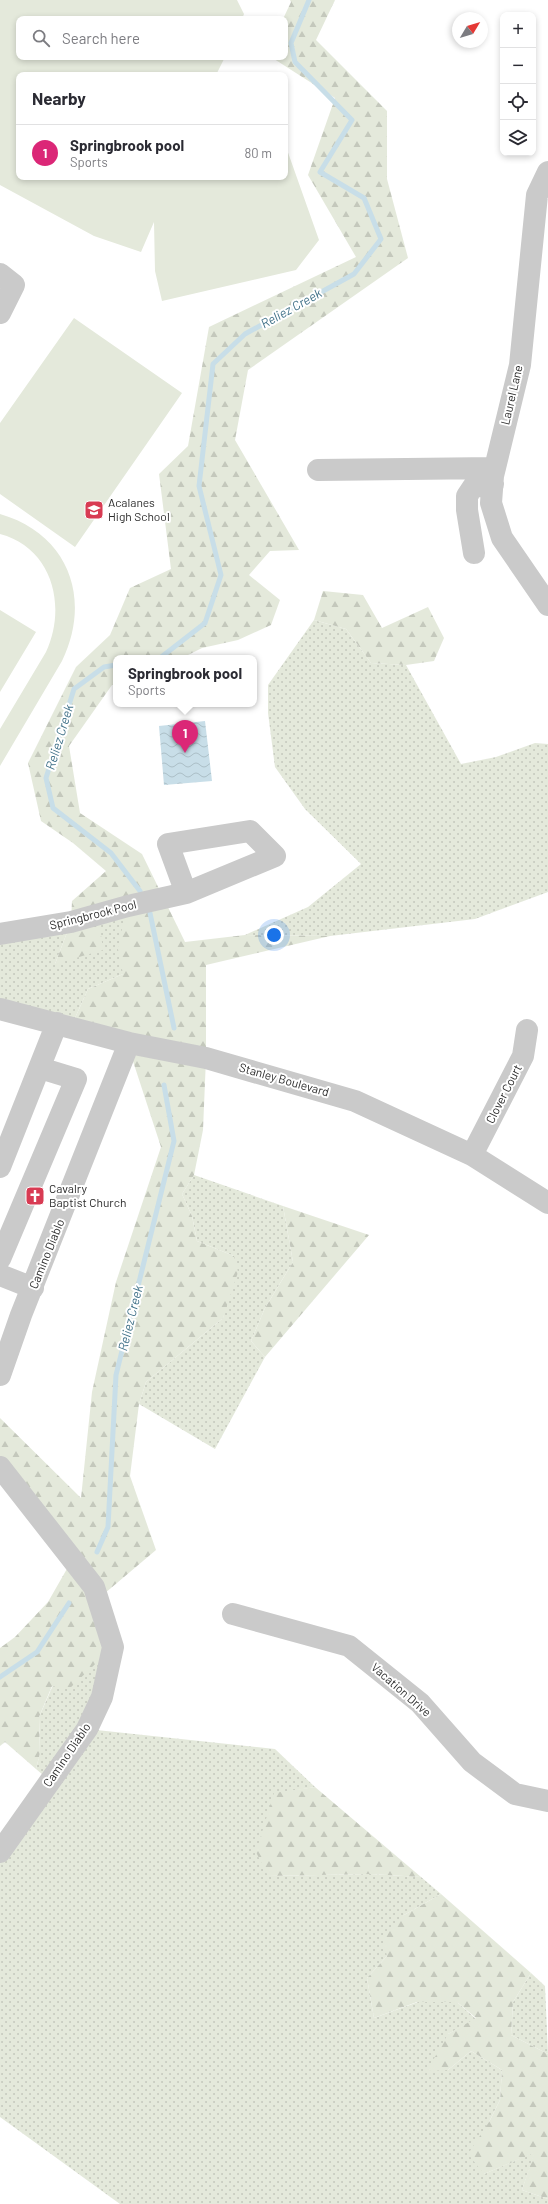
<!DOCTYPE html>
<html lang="en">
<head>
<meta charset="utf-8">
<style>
	body { margin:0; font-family:Barlow,sans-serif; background:#f2f2f3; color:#2b2b33 }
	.controls { position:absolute; right:12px; top:12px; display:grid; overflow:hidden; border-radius:8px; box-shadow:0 2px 6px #0003 }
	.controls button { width:36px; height:36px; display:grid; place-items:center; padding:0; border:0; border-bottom:1px solid #e1e1e2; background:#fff; color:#2b2b33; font:20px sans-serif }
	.compass { position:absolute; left:452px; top:12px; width:36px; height:36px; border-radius:50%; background:#fff; box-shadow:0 2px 6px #0003; rotate:52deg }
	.you { position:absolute; left:274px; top:935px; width:14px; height:14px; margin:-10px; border:3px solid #fff; border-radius:50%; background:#1a73e8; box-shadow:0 0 0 6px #1a73e833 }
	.badge { display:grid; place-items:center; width:26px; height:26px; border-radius:50%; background:#db2777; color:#fff; font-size:13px; font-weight:700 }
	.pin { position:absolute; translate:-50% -33px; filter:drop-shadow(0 1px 2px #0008) }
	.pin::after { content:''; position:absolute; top:21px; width:14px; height:12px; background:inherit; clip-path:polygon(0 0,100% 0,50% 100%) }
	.popup { position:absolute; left:113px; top:655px; width:144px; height:52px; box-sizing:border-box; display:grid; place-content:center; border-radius:8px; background:#fff; filter:drop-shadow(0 1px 3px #0005); font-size:13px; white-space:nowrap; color:#7c7c81 }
	.popup b { font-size:15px; color:#2b2b33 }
	.popup::after { content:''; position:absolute; left:50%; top:100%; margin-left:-8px; border:8px solid transparent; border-top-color:#fff }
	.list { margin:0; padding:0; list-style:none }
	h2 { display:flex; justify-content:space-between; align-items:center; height:52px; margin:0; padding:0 16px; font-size:17px }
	h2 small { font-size:13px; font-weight:400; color:#7c7c81 }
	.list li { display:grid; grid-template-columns:26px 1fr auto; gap:12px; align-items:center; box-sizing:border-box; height:56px; padding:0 16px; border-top:1px solid #e1e1e2 }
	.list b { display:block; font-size:15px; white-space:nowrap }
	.list p { margin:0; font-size:13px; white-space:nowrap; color:#7c7c81 }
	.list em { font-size:13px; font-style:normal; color:#7c7c81 }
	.icon { flex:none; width:22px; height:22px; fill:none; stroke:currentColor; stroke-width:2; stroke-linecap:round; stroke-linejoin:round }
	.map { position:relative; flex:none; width:548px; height:2204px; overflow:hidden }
	.search { position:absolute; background:#fff; box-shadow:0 2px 6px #0003; left:16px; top:16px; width:272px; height:44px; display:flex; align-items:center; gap:10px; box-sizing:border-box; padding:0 14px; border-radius:8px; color:#7c7c81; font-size:15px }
	.panel { position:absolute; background:#fff; box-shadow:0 2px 6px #0003; left:16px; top:72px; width:272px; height:108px; border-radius:8px }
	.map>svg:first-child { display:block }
	.grass { fill:url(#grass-dots) }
	.forest { fill:url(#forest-firs) }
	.pitch { fill:#e4e9db }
	.water { fill:url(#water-waves) }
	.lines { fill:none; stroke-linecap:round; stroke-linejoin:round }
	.stream { stroke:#c8dee8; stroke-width:5 }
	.minor { stroke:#cacaca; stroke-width:22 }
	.labels { text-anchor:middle; stroke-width:4; stroke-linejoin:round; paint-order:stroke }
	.street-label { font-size:12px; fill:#2d2d2d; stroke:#fff }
	.poi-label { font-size:12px; fill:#2d2d2d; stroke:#fff; text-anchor:start }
	.water-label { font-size:13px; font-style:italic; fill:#417289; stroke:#fff }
</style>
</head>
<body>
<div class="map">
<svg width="548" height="2204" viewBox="0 0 548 2204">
	<defs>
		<pattern id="grass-dots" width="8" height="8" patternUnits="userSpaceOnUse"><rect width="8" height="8" fill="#e4e9db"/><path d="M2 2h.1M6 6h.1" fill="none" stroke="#c4c8bc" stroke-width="1.8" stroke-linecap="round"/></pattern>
		<pattern id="forest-firs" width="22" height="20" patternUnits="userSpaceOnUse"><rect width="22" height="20" fill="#e4e9db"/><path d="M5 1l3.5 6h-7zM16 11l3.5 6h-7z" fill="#c4c8bc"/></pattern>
		<pattern id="water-waves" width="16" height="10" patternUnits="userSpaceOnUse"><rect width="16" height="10" fill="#c8dee8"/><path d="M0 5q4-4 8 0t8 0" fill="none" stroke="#acbfc7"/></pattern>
	</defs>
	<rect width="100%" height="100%" fill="#fff"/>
	<path class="grass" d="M314 620 346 629 371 663 406 665 461 764 496 757 535 743 548 744V892L475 919 330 936 245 935 308 907 361 864 305 809 275 767 268 713V685Z
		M127 908 123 974 88 989 71 1027 0 1009V934L71 922 55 964 98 915Z
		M194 1175 283 1206 293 1262 265 1308 251 1341 265 1357 215 1449 139 1404 146 1382 223 1318 234 1256 197 1241 192 1216 182 1194Z
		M113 1647 87 1729 275 1749 315 1787 274 1794 268 1876 370 1874 421 1877 441 1894 404 1915 387 1956 367 1978 374 2018 418 2002H457L476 2019 448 2034V2070L471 2051 502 2070 500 2100 489 2122 484 2174 535 2152 522 2190 548 2199V2204H120L0 2117V1852L50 1781 36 1769 40 1753 39 1717 53 1685Z
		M531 1973 545 1986 548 2054 511 2035 513 2002Z"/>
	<path class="forest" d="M290 0H335L316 40 387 111V179L408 258 248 370 235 440 299 550 270 551 249 575 280 600 271 625 238 640 202 648 182 658H116V685H112L69 746 80 813 142 854 185 942 245 935 330 936 206 965V1058L203 1130 194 1175 182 1194 192 1216 197 1241 234 1256 238 1272 223 1318 146 1382 139 1404 130 1476 156 1550 98 1599 113 1647 69 1689 52 1686 39 1717 40 1753 36 1769 5 1742 0 1746V1648L15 1637 48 1602 72 1560 0 1467V1418L81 1498 92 1392 116 1282 161 1147 128 1046 71 1027 88 989 123 974 118 949 126 909 99 920 103 950 55 964 71 922 72 901 106 871 73 843 41 821 28 763 76 667 110 635 130 588 171 569 159 474 188 446 209 327 356 257 308 175 335 98 271 57H285V19H283L291 2Z
		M323 591 363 595 382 628 428 607 444 638 434 661 406 665 371 663 346 629 314 620Z
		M283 1206 369 1235 265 1357 251 1341 265 1308 293 1262Z
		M315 1787 421 1877 370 1874 268 1876 256 1852 274 1793Z
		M441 1894 531 1973 513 2002 511 2035 548 2054V2199L522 2190 534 2153 484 2174 468 2154 489 2122 500 2100 502 2070 471 2051 448 2070 427 2071 448 2034 476 2018 457 2002H417L374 2018 367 1978 387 1956 382 1936 404 1915Z"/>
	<path class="pitch" d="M0 0H237L244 14 242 19H19V57H225L216 75H19V177H285V144L319 240 296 270 162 301 155 271 154 222 141 252 94 236 0 185Z
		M74 318 182 393 75 547 0 494V423Z
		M0 514C69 534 92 599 62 661L0 766V729L46 652C67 607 53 548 0 534Z
		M0 610 36 632 0 692Z"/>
	<path class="water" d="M205 721 212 781 164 785 159 726Z"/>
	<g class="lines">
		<path class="stream" d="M160 658 205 623 221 575 199 486 213 364 245 334 354 274 381 239 364 198 320 172 352 120 295 62 291 43 309 0
			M116 665 104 667 74 689 46 778 53 808 111 853 140 891
			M150 913 174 1028
			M97 1552 108 1527 116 1375 174 1141 164 1085
			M0 1677 37 1652 69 1603"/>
		<path class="minor" d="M548 172 537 195 520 365 493 476 491 503 502 538 548 605
			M0 274 14 285 0 313
			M318 470 495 468
			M474 553 467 510V496L473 487 493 484
			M0 934 71 922 128 906 186 893 275 856 250 831 168 844 186 893
			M0 1009 129 1043 206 1058 355 1101 472 1155 548 1203
			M472 1155 523 1056 527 1030
			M0 1167 57 1023
			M0 1259 76 1079 40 1068
			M0 1275 33 1288
			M0 1375 21 1315 129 1043
			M0 1467 94 1587 113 1647 102 1697 87 1729 0 1852
			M233 1614 349 1646 420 1703 472 1762 515 1794 548 1801"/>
	</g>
	<defs>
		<g id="school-square" transform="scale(1)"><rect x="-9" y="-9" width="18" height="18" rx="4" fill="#d83b53" stroke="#fff"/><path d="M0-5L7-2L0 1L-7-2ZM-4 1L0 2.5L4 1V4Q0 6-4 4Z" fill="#fff"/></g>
		<g id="church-square" transform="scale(1)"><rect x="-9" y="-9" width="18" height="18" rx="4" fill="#d83b53" stroke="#fff"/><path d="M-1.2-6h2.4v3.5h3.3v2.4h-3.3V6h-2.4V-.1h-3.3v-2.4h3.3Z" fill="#fff"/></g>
	</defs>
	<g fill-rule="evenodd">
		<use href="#school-square" x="94" y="510"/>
		<use href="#church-square" x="35" y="1196"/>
	</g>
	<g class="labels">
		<g class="street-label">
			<text transform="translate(512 395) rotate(-77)" y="4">Laurel Lane</text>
			<text transform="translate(93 915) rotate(-14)" y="4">Springbrook Pool</text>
			<text transform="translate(284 1080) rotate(16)" y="4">Stanley Boulevard</text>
			<text transform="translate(504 1094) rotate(-63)" y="4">Clover Court</text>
			<text transform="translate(47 1254) rotate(-68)" y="4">Camino Diablo</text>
			<text transform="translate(401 1690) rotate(41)" y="4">Vacation Drive</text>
			<text transform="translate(67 1755) rotate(-56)" y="4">Camino Diablo</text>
		</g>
		<g class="poi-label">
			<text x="108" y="507">Acalanes<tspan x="108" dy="14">High School</tspan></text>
			<text x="49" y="1193">Cavalry<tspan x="49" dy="14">Baptist Church</tspan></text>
		</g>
		<g class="water-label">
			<text transform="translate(291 308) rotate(-29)" y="5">Reliez Creek</text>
			<text transform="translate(59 737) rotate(-73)" y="5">Reliez Creek</text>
			<text transform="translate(130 1318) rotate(-76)" y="5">Reliez Creek</text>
		</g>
	</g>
</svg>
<div class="controls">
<button>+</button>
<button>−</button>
<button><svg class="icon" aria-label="locate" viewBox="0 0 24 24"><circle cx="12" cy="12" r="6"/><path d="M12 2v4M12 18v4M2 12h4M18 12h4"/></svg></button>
<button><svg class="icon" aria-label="layers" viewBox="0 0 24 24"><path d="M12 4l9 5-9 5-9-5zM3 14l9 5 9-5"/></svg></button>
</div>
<svg class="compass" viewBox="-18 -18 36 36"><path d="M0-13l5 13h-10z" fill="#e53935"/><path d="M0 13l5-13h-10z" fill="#7c7c81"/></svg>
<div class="you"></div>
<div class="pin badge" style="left:185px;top:753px">1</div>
<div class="popup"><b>Springbrook pool</b>Sports</div>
<div class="search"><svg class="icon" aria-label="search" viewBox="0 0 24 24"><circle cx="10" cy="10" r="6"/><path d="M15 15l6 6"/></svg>Search here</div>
<section class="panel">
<h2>Nearby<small></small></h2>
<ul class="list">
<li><span class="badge">1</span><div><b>Springbrook pool</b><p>Sports</p></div><em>80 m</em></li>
</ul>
</section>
</div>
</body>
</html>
